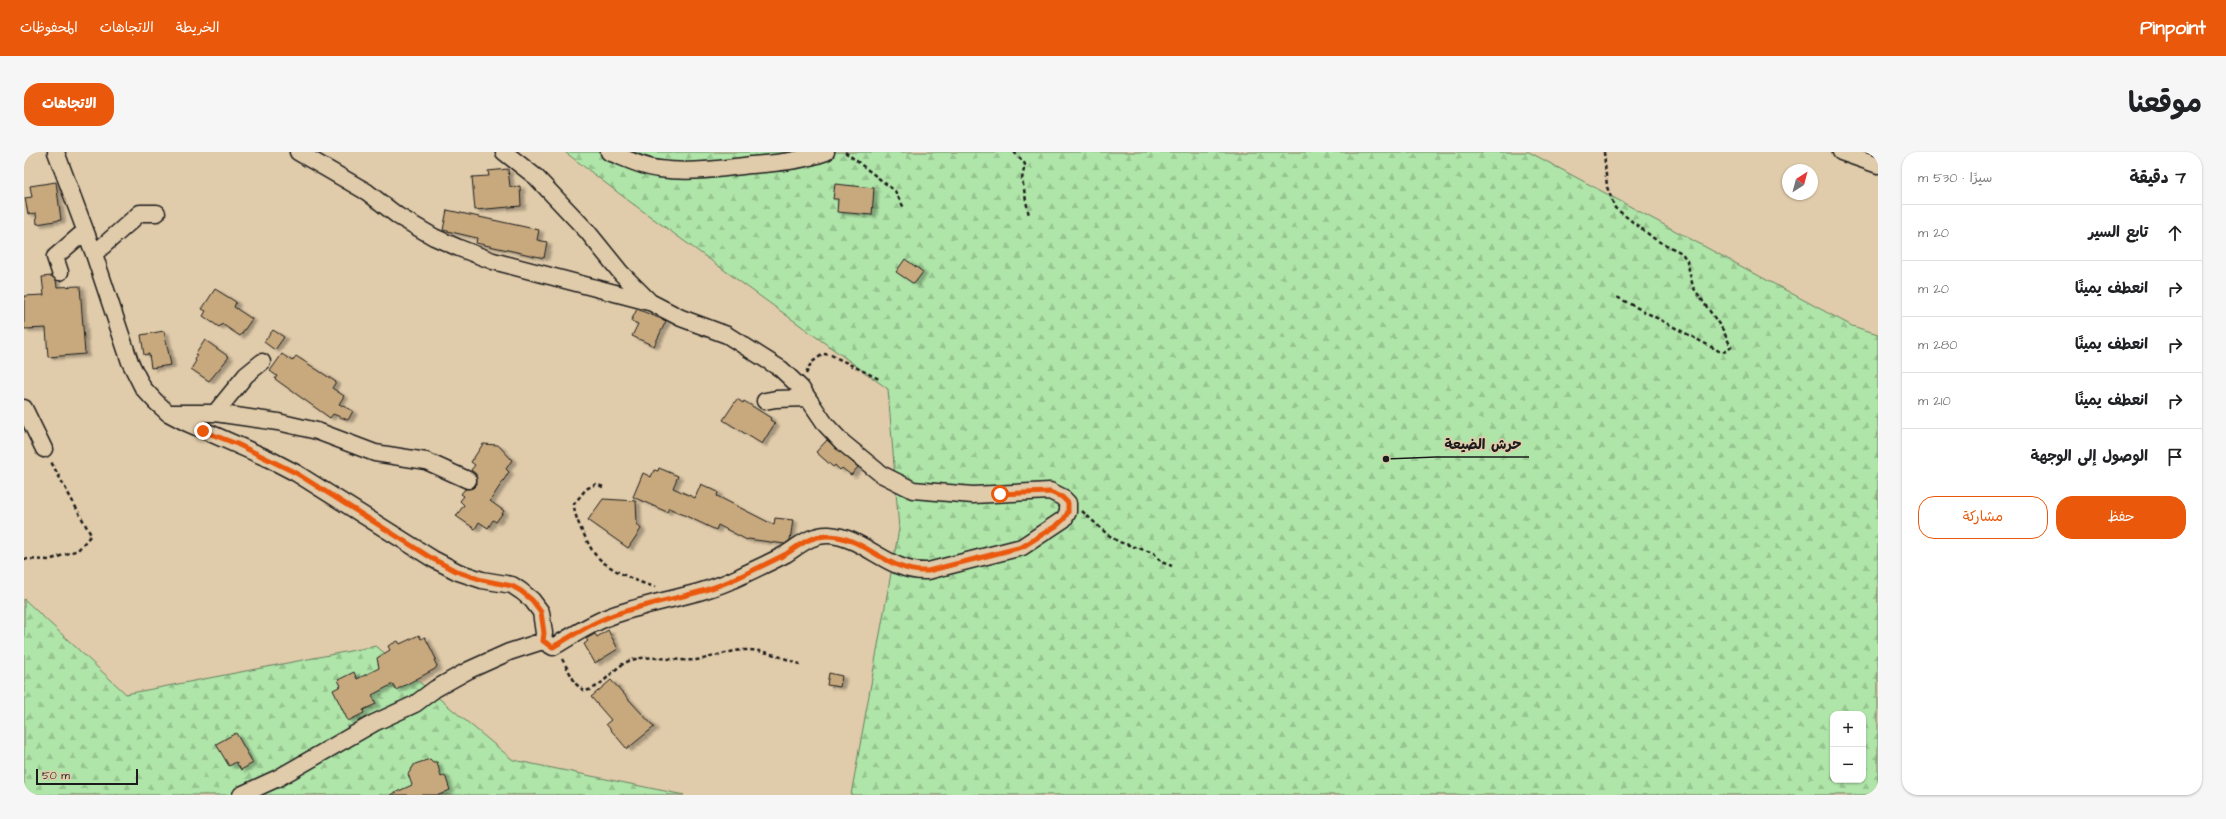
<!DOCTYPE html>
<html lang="ar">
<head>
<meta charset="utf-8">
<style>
	body { margin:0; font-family:"Architects Daughter","Playpen Sans Arabic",sans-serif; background:#f6f6f6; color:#202124; direction:rtl }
	.controls { position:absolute; right:12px; bottom:12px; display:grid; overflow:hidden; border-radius:8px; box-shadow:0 1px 3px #0004 }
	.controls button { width:36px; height:36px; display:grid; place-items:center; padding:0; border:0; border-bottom:1px solid #e0e0e0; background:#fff; color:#202124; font:20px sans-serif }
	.compass { position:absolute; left:1758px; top:12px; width:36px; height:36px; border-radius:50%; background:#fff; box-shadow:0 1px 3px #0004; rotate:36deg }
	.scale { position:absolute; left:12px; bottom:10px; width:102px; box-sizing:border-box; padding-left:4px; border:2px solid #1c1c1c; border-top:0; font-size:11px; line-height:14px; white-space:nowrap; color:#1c1c1c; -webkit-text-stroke:3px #e0cbaa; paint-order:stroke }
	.stop { position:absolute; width:12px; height:12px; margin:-9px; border:3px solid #ea580c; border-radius:50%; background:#fff }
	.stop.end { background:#ea580c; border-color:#fff; box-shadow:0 1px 4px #0008 }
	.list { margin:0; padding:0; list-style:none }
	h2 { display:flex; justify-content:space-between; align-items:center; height:52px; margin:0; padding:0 16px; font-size:17px }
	h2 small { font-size:13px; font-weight:400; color:#757577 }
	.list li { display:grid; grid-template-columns:26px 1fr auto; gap:12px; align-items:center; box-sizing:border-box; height:56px; padding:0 16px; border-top:1px solid #e0e0e0 }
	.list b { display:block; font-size:15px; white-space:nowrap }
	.list em { font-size:13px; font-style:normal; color:#757577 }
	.actions { display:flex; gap:8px; padding:12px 16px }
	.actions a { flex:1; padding:9px 0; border:1px solid #ea580c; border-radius:16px; text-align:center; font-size:14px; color:#ea580c }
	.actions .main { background:#ea580c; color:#fff }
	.icon { flex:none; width:22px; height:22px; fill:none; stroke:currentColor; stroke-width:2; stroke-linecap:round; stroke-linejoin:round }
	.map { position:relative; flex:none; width:1854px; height:643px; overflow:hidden; direction:ltr; border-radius:16px }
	header { display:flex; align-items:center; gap:24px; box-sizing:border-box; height:56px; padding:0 20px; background:#ea580c; color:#fff }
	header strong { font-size:19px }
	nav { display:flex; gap:22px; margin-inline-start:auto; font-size:14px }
	.intro { display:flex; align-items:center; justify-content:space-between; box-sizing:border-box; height:96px; padding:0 24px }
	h1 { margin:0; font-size:28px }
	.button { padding:10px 18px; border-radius:16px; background:#ea580c; color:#fff; font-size:14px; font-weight:700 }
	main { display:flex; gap:24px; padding:0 24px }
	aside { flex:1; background:#fff; border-radius:16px; box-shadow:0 1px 3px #0004 }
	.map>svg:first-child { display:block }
	.forest { fill:url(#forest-firs); stroke:#668062; fill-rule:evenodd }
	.building { fill:#c8a97e; stroke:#1c1c1c; filter:url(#shadow) }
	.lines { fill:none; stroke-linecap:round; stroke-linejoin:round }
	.street-casing { stroke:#1c1c1c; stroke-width:19 }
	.path { stroke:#1c1c1c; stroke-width:2.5; stroke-dasharray:4 3; stroke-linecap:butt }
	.street { stroke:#e0cbaa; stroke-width:16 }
	.route { stroke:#ea580c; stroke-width:5 }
	.leader { fill:none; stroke:#1c1c1c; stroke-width:1.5 }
	.callout-dot { fill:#1c1c1c; stroke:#e0cbaa; stroke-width:1.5 }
	.callout-label { font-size:14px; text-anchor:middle; font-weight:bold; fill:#1c1c1c; stroke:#e0cbaa; stroke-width:3.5; stroke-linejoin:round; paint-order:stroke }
</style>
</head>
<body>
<header>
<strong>Pinpoint</strong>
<nav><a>الخريطة</a><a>الاتجاهات</a><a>المحفوظات</a></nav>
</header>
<div class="intro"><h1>موقعنا</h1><a class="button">الاتجاهات</a></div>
<main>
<aside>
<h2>7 دقيقة<small>سيرًا · 530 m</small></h2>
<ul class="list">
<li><svg class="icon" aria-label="ahead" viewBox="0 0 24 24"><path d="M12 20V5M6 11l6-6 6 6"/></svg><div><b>تابع السير</b></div><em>20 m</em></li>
<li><svg class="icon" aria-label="right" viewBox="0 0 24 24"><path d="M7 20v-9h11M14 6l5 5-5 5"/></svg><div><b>انعطف يمينًا</b></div><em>20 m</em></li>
<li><svg class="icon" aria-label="right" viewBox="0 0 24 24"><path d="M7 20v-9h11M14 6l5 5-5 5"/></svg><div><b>انعطف يمينًا</b></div><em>280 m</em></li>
<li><svg class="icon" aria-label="right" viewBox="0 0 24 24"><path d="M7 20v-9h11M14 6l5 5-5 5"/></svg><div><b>انعطف يمينًا</b></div><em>210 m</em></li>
<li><svg class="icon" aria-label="arrive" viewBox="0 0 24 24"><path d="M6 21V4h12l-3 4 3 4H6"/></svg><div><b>الوصول إلى الوجهة</b></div></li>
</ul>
<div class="actions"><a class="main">حفظ</a><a>مشاركة</a></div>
</aside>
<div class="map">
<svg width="1854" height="643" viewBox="0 0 1854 643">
	<defs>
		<pattern id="forest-firs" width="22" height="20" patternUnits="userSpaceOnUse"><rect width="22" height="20" fill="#afe5a8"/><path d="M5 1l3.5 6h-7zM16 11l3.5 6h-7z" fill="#96c490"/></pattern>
		<filter id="shadow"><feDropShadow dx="4.5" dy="2.5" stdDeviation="1" flood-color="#0004"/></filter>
	</defs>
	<rect width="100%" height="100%" fill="#e0cbaa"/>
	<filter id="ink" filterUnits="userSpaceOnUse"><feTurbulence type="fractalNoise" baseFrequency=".025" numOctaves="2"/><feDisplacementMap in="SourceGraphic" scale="8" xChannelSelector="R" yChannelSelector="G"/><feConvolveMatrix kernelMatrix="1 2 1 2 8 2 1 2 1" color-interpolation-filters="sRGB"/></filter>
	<g filter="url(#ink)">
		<path class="forest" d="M541 0H1505L1828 174 1854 182V643H827L875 377 864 237 605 49ZM1809 562H1839V628H1809Z
			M0 447 102 542 352 494 489 608 660 643H0Z"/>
		<path class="building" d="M484 17 486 35 496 34 497 54 451 58 448 25 465 24 464 19Z
			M32 30 37 68 13 72 12 61 4 62 1 46 8 45 6 34Z
			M811 32 850 36 848 63 813 60 814 47H809Z
			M423 58 515 78 513 88 523 90 520 106 452 91 453 86 419 78Z
			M881 107 899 120 890 132 872 120Z
			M28 124 32 128 33 135 56 134 61 202 24 205 22 176 0 177V144L20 143 18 125Z
			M191 137 212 150 210 155 228 167 216 184 198 172 195 175 179 164 182 159 178 157Z
			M613 157 642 169 630 194 608 184 614 172 607 169Z
			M249 178 260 185 251 198 240 190Z
			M140 179 147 213 127 216 125 202 120 203 117 183Z
			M181 188 205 205 185 229 167 217 172 209 171 208 173 204 171 203Z
			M258 202 268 209 272 204 312 230 308 236 320 244 315 252 329 259 324 268 309 262 306 266 251 227 253 224 246 219Z
			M713 247 719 251 720 249 747 266 746 268 751 271 738 292 699 268Z
			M803 288 834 315 827 323 818 316 816 318 811 313 809 315 792 300Z
			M459 292 474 293 488 308 482 317 485 320 466 349 480 359 472 370 469 368 464 376 455 370 451 377 432 364 440 353 436 349 440 344 437 342 441 337 449 336 453 332 452 322 447 318 451 313 447 310Z
			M635 316 654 324 649 336 671 346 677 332 694 340 693 344 750 373 751 366 769 368 766 388 761 392 724 387 723 388 694 373 692 378 645 356 643 360 609 345 619 321 627 325 630 318 634 319Z
			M579 347 612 349 613 372 617 377 604 396 564 368Z
			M584 478 594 497 571 511 560 492 564 489 562 487 571 482 573 485Z
			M395 483 397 487 401 485 412 507 410 508 413 514 411 517 372 538 369 532 348 543 352 552 339 558 340 561 324 569 309 538 317 534 314 528 330 520 333 527 355 516 353 506 366 498 364 494 374 489 376 492Z
			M805 521 818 524 816 535 803 533Z
			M587 528 630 575 603 597 582 572 587 568 567 545Z
			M212 581 229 611 217 618 212 610 205 614 192 592Z
			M406 607 409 610H413L417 625 421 623 426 638 415 643H366L388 633 384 622 391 612Z"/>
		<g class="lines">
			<g class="street-casing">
				<path id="street" d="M32 0 70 102 106 210 119 236 132 250 144 261 163 271 245 307 272 321 409 407 434 420 458 428 488 433 497 439 508 448 517 460 520 481 519 489
					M274 0 343 40 374 64 410 85 435 96 469 109 625 150
					M585 0C601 6 618 15 635 17 666 21 696 17 727 13 752 11 778 9 802 0
					M1817 0 1854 13
					M70 102 116 61H133
					M36 120 31 105 61 79
					M741 249 752 247 784 246
					M0 256 20 297
					M146 261H191L254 270 293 279 351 301 402 309 444 328
					M191 261 222 223 238 210
					M217 643 254 626 350 571 391 552 411 537 445 518 485 500 519 489 529 495C551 482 574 467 599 460 638 447 678 443 715 425 731 417 747 410 762 402 776 393 788 382 805 383 841 385 864 421 904 419L998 395 1040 367 1044 360V351L1038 345 1026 339 949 343 889 338 857 322 818 290 802 273 777 236 757 217 703 183 657 166 626 150 597 121 563 79 512 25 480 0"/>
			</g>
			<path class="path" d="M821 0 871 39 880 56
				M990 0 1001 12 998 27 1005 64
				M1580 0 1583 35 1591 56 1632 88 1658 101 1663 109 1669 135 1699 178 1707 195 1703 199 1697 200 1591 144
				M782 222 787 211 799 202 807 203 857 228
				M579 335 572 332 562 337 550 352C550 361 554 370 558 379 562 386 565 394 570 401 581 416 614 431 632 435
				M1058 359 1083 382 1095 390 1130 401 1137 410 1148 414
				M0 407 25 408 54 398 67 383 26 308
				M538 507 552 532 560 539C580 536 587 516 605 509 625 501 651 510 672 508 688 506 703 499 720 498 739 497 759 506 776 512"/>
			<use href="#street" class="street"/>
		</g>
	</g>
	<g class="lines" filter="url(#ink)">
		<path class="route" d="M179 279 213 292 272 321 409 407 434 420 458 428 488 434 497 439 508 448 517 460 520 481 519 489 529 495C551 482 574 467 599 460 638 447 678 443 715 425 731 417 747 410 762 402 776 393 787 383 805 384 841 385 864 421 904 419L998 395 1032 374 1040 367 1044 360V351L1038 345 1026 340 976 342"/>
	</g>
	<path class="leader" d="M1362 307L1412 305H1505"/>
	<circle class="callout-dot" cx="1362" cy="307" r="4"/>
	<g class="callout-label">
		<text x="1459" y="297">حرش الضيعة</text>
	</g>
</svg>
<div class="controls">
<button>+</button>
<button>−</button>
</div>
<svg class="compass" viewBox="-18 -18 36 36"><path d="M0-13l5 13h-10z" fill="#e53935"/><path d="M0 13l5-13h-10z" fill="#757577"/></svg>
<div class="scale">50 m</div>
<div class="stop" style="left:976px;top:342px"></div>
<div class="stop end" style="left:179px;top:279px"></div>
</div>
</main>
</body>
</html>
